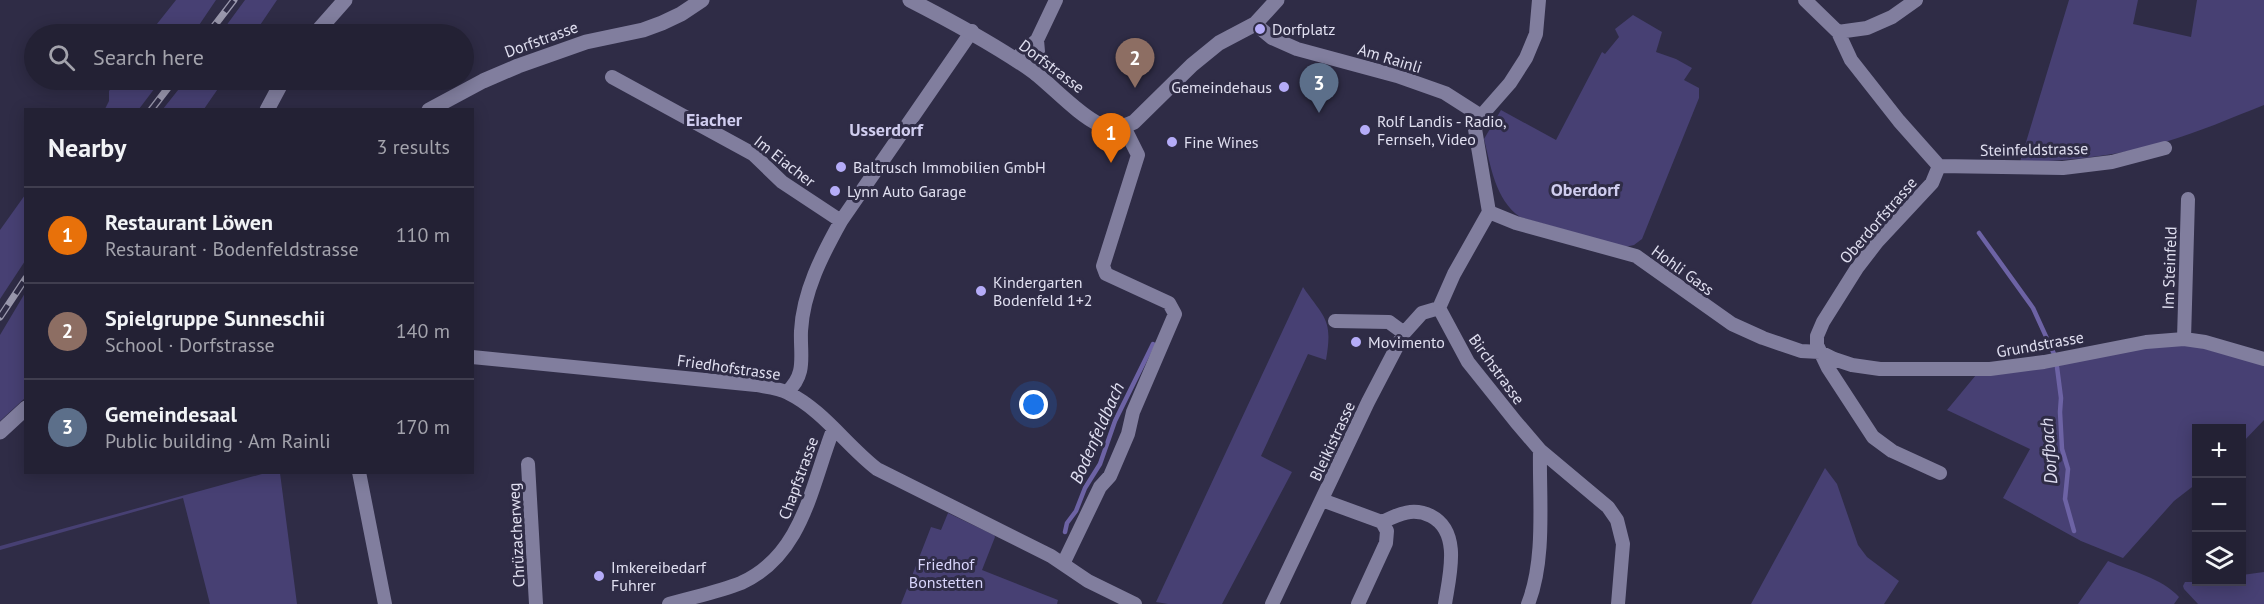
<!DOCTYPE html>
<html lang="en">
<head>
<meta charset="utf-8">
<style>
	body { margin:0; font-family:"PT Sans",sans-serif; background:#2f2e40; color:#f1f3f6 }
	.controls { position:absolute; right:18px; bottom:18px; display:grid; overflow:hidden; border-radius:0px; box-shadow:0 3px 15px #0003 }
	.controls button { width:54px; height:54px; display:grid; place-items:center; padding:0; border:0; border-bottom:2px solid #403e4f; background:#232134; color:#f1f3f6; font:30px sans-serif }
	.you { position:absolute; left:1034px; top:405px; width:21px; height:21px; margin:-15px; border:4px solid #fff; border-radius:50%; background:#1a73e8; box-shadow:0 0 0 9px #1a73e833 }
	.badge { display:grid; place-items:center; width:39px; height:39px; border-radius:50%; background:#8c9099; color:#fff; font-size:20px; font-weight:700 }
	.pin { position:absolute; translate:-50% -50px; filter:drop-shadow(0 2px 3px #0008) }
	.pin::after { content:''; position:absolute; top:32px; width:21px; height:18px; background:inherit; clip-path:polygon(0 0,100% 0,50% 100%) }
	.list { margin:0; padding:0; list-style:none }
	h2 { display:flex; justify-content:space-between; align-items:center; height:78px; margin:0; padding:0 24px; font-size:26px }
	h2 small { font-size:20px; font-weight:400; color:#a3a3ac }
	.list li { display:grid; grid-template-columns:39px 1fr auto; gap:18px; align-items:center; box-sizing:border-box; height:96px; padding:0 24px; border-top:2px solid #403e4f }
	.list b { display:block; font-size:22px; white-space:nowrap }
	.list p { margin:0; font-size:20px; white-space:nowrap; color:#a3a3ac }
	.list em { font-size:20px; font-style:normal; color:#a3a3ac }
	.icon { flex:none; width:33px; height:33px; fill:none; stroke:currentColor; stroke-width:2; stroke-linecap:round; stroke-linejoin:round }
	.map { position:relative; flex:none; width:2264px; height:604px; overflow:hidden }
	.search { position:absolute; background:#232134; box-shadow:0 3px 15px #0003; left:24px; top:24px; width:450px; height:66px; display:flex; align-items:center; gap:15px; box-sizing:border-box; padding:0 21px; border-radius:33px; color:#a3a3ac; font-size:22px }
	.panel { position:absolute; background:#232134; box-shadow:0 3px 15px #0003; left:24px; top:108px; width:450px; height:366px; border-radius:0px }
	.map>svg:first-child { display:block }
	.green { fill:#474073 }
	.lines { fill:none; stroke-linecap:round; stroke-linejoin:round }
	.stream { stroke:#6d63a5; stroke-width:4.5 }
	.street { stroke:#817e9e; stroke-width:14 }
	.secondary { stroke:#817e9e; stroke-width:15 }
	.rail-casing { stroke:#9a98ad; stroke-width:7 }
	.rail { stroke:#2f2c46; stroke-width:4.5; stroke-dasharray:14; stroke-linecap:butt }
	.poi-dot { fill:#b5acf8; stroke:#2f2c46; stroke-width:2 }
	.labels { text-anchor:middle; stroke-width:6; stroke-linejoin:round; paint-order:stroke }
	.poi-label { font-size:16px; fill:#e0dff0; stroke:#2f2c46; text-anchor:start }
	.street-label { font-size:16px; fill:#e0dff0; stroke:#2f2c46 }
	.park-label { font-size:16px; fill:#d9d6fc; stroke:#2f2c46 }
	.neighbourhood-label { font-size:18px; font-weight:bold; fill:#d0cdef; stroke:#2f2c46 }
	.water-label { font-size:18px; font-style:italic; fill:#e1e0f3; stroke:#2f2c46 }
</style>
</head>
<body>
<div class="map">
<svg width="2264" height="604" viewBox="0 0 2264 604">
	<rect width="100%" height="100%" fill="#2f2c46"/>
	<path class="green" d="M176 0H216L193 34H149Z
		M245 0H277L254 34H220Z
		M2069 0H2138L2133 24 2191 37 2197 0H2264V105C2231 118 2199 132 2165 142 2118 156 2069 161 2020 162Z
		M1633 15 1662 32 1656 52 1676 59 1692 68 1684 80 1699 88V98L1642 239 1634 245 1625 247 1520 217C1495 199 1491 167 1484 139L1501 110 1556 140 1602 52 1605 54 1619 37 1615 29Z
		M117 80H161L139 109H105L109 101V91Z
		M186 80H224L204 109H163Z
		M25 195V261L0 299V230Z
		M1303 287C1325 319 1333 319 1326 360L1308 354 1261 456 1292 472 1222 604H1168L1156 602Z
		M25 293V398L0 421V335Z
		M2161 345 2193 346 2264 363V420L2242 443V428H2196V484L2174 501 2123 558 2081 541 2003 498 2030 449 1947 410 1976 375Z
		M1825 468 1837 484 1858 545 1867 557 1899 581 1884 604H1751Z
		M269 472 280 473 297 604H210L183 498 0 550V546Z
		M948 513 994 535 995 537 982 570 1058 600 1057 604H901L931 527 941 530Z
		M2108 561C2131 571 2162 578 2179 597L2174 604H2078Z
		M2264 572V604H2198L2184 589 2183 586 2185 582H2242V575Z"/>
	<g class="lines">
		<path class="stream" d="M1979 233 2033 308 2054 354
			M2057 367 2061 398 2060 412 2062 449 2068 469 2065 499 2074 531
			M1065 532 1067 523 1076 511 1085 488 1100 464 1115 421 1153 344"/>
		<path class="street" d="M1805 0 1838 32 1851 60 1899 121 1939 166 1932 183 1877 242 1857 268 1823 322 1817 336V345L1828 368 1873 437 1892 451 1940 473
			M1255 24 1272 38 1297 49 1397 76 1445 93 1481 116
			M1838 32 1867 28 1892 17 1916 0
			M1015 59 1037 40 1056 0
			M1036 74 1039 63 1037 40
			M612 77 753 154 782 182 841 221
			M1939 166 2063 168 2112 162 2165 148
			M1489 212 1516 223 1636 256 1732 324 1763 338 1801 351 1820 352 1834 359 1852 365 1880 369H1990L2044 362 2146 342 2184 339 2205 342 2264 359
			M1439 308 1468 362 1516 422 1540 450 1608 507 1617 520 1623 544 1618 604
			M1439 308 1454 274 1489 212 1475 129 1481 116 1510 83 1526 58 1536 34 1539 0
			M1335 321 1389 322 1404 333
			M2184 339 2188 199
			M472 357 756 385C766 387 779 388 788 393 823 410 846 445 877 469L1051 556 1088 581 1135 604
			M787 392C807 374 800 356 801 331 803 292 822 255 841 221L972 31
			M528 464 536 604
			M359 472 385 604
			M1322 500 1382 522C1399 514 1413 507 1431 516 1462 532 1449 577 1445 604
			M1063 564 1100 487 1110 476 1128 434 1133 412 1175 314 1169 303 1106 274 1103 266 1138 155 1124 127
			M669 604C693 597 718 592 741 583 803 555 811 486 833 430
			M1272 604 1368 402 1404 333 1422 313 1439 308
			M1358 604 1386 543 1387 531 1382 522
			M1528 604C1546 559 1539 498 1540 450"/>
		<path class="secondary" d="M910 0C953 22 994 44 1034 72 1052 86 1080 116 1099 124 1111 130 1122 128 1134 122L1192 65 1219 43 1255 24 1277 0
			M315 34 345 0
			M267 110 283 80
			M429 110 483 81 518 66 586 42 643 30 662 23 681 14 702 0
			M0 432 26 408"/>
		<g class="rail-casing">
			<path id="rail" d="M208 34 234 0
				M151 110 174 80
				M0 317 26 278"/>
		</g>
		<use href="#rail" class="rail"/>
	</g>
	<g class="poi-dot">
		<circle cx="1260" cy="29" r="6"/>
		<circle cx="1284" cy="87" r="6"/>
		<circle cx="1365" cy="130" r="6"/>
		<circle cx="1172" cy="142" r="6"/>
		<circle cx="841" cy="167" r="6"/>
		<circle cx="835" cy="191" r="6"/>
		<circle cx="981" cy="291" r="6"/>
		<circle cx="1356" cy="342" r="6"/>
		<circle cx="599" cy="576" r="6"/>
	</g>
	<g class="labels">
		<g class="poi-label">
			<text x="1272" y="35">Dorfplatz</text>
			<text x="1272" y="93" text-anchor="end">Gemeindehaus</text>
			<text x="1377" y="127">Rolf Landis - Radio,<tspan x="1377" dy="18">Fernseh, Video</tspan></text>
			<text x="1184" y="148">Fine Wines</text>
			<text x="853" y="173">Baltrusch Immobilien GmbH</text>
			<text x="847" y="197">Lynn Auto Garage</text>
			<text x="993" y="288">Kindergarten<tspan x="993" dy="18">Bodenfeld 1+2</tspan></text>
			<text x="1368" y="348">Movimento</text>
			<text x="611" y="573">Imkereibedarf<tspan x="611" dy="18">Fuhrer</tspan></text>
		</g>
		<g class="street-label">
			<text transform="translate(541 39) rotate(-20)" y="6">Dorfstrasse</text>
			<text transform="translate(1390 58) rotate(17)" y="6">Am Rainli</text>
			<text transform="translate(1052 66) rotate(37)" y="6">Dorfstrasse</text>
			<text transform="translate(2034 149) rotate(-1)" y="6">Steinfeldstrasse</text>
			<text transform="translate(785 161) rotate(38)" y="6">Im Eiacher</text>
			<text transform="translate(1878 220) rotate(-49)" y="6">Oberdorfstrasse</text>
			<text transform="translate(2169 268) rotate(-88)" y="6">Im Steinfeld</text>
			<text transform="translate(1683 270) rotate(36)" y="6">Hohli Gass</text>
			<text transform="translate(2040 344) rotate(-10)" y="6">Grundstrasse</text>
			<text transform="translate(729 367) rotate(8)" y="6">Friedhofstrasse</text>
			<text transform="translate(1497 369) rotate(54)" y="6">Birchstrasse</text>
			<text transform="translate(1332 441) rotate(-65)" y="6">Bleikistrasse</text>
			<text transform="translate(798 478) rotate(-70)" y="6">Chapfstrasse</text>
			<text transform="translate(516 535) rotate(-93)" y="6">Chrüzacherweg</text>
		</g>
		<g class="park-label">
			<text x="946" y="570">Friedhof<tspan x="946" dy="18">Bonstetten</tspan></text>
		</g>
		<g class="neighbourhood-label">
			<text x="714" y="126">Eiacher</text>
			<text x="886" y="136">Usserdorf</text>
			<text x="1585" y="196">Oberdorf</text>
		</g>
		<g class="water-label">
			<text transform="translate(1097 433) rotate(-66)" y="6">Bodenfeldbach</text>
			<text transform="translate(2049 451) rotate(-94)" y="6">Dorfbach</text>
		</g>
	</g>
</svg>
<div class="controls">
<button>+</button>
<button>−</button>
<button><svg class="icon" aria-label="layers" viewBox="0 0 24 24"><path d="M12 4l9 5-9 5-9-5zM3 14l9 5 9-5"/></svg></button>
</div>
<div class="you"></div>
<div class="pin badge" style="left:1111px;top:163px;background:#e8710a">1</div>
<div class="pin badge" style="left:1135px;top:88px;background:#8d6e63">2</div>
<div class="pin badge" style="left:1319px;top:113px;background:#5c6f8a">3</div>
<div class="search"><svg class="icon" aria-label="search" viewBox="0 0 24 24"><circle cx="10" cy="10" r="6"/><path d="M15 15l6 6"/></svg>Search here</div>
<section class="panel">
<h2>Nearby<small>3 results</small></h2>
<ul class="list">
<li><span class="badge" style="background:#e8710a">1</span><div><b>Restaurant Löwen</b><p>Restaurant · Bodenfeldstrasse</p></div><em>110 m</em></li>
<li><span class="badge" style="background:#8d6e63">2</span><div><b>Spielgruppe Sunneschii</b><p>School · Dorfstrasse</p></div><em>140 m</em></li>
<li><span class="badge" style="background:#5c6f8a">3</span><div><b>Gemeindesaal</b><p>Public building · Am Rainli</p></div><em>170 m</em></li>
</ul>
</section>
</div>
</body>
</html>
